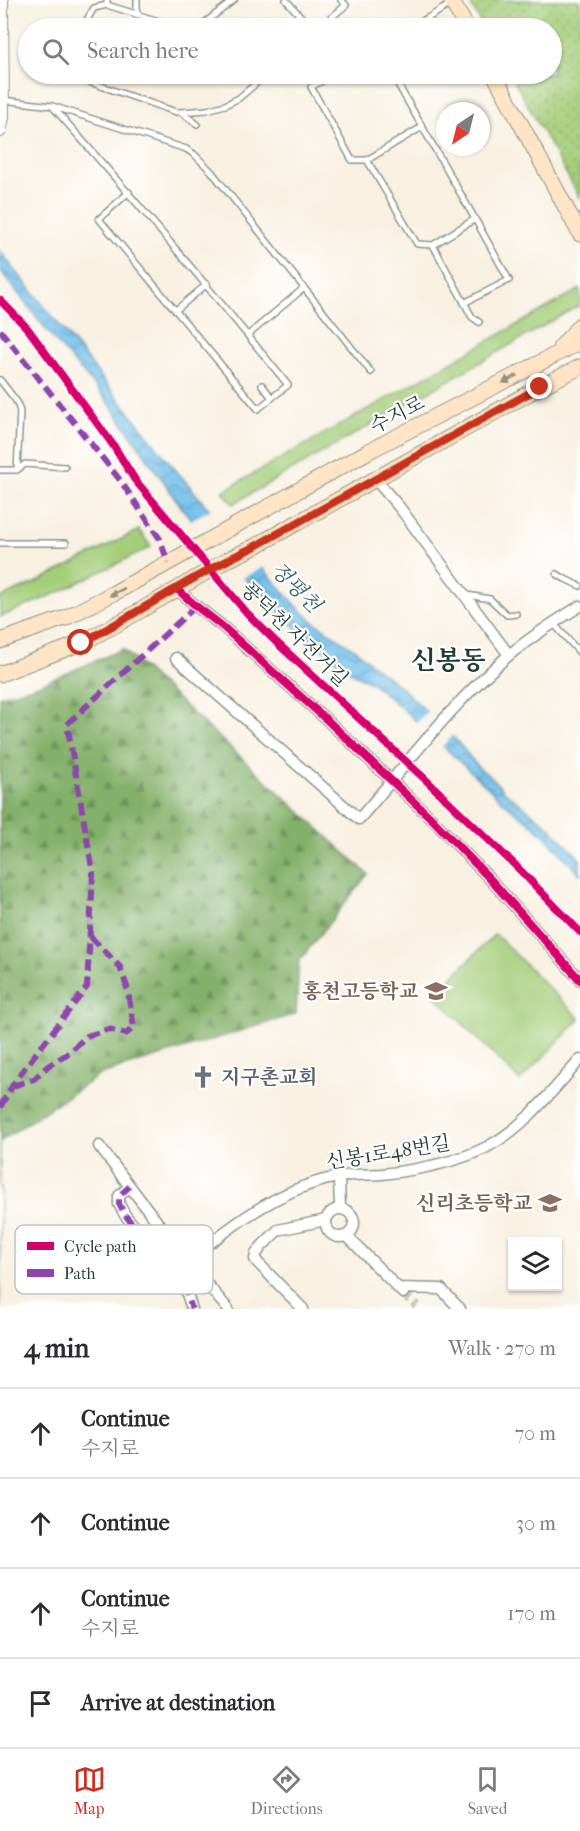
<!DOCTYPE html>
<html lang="en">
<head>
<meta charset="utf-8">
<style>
	body { margin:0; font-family:"IM FELL French Canon","Noto Serif KR",serif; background:#f7f7f7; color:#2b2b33 }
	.controls { position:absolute; right:18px; bottom:18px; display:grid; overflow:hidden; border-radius:0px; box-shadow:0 2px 4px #0004 }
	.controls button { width:54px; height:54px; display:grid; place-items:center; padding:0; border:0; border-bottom:2px solid #e1e1e2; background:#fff; color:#2b2b33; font:30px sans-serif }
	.compass { position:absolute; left:436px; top:102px; width:54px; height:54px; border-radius:50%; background:#fff; box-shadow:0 2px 4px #0004; rotate:215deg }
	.stop { position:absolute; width:18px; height:18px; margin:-14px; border:4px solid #c8321e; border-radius:50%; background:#fff }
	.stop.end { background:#c8321e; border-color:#fff; box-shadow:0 2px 6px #0008 }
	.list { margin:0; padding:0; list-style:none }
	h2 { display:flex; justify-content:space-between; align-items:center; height:78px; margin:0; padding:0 24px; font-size:26px }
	h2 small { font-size:20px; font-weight:400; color:#7c7c81 }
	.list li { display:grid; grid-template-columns:39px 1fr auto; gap:18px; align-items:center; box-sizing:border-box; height:90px; padding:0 24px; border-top:2px solid #e1e1e2 }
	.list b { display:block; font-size:22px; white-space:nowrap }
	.list p { margin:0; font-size:20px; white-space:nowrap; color:#7c7c81 }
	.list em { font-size:20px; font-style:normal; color:#7c7c81 }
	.icon { flex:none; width:33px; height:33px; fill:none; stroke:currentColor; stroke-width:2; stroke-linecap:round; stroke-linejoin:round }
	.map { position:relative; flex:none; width:580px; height:1309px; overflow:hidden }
	.search { position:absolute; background:#fff; box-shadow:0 2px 4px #0004; left:18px; right:18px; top:18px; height:66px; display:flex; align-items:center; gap:15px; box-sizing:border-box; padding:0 21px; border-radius:33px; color:#7c7c81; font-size:22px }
	.sheet { height:438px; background:#fff }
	nav { display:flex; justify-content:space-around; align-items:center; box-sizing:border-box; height:84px; border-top:2px solid #e1e1e2; background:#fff; font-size:16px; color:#7c7c81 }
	nav a { display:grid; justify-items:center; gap:3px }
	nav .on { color:#c8321e }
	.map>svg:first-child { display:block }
	.grass { fill:#a5ce7a; stroke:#628657; stroke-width:1.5 }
	.forest { fill:url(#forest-firs); stroke:#52774f; stroke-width:1.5 }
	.park { fill:url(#park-dots); stroke:#628657; stroke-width:1.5 }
	.water { fill:url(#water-waves); stroke:#487e8f; stroke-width:1.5 }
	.pier { fill:#f8f0e1 }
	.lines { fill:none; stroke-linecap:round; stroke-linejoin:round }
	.minor-tunnel { stroke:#cdccbe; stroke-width:10; stroke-dasharray:10 5; stroke-linecap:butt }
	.service-casing { stroke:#8c968a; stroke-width:8 }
	.minor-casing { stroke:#8c968a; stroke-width:13 }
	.tertiary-casing { stroke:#8c968a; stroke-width:14 }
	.secondary-casing { stroke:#8c968a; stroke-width:17 }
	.service { stroke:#fff; stroke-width:5 }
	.minor { stroke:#fff; stroke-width:10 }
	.tertiary { stroke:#fff; stroke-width:12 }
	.secondary { stroke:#ffe4c6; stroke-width:15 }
	.quiet { stroke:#8e44ad; stroke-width:6; stroke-dasharray:12 6; stroke-linecap:butt }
	.cycleway-casing { stroke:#fff; stroke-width:11 }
	.cycleway { stroke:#d6006c; stroke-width:8 }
	.oneway { fill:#8f907d }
	.route { stroke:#c8321e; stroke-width:8 }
	.labels { text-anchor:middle; stroke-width:4.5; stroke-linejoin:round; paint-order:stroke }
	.street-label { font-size:20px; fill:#1f3d34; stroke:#fff }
	.education-label { font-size:20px; font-weight:bold; fill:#785e54; stroke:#fff; text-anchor:end }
	.worship-label { font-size:20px; font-weight:bold; fill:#5b616d; stroke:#fff; text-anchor:start }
	.water-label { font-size:21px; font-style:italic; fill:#37646b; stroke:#fff }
	.district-label { font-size:26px; font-weight:bold; fill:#1f3d34; stroke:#fff }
	.key { fill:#fff; stroke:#bcc5c2; stroke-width:1.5 }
	.key-label { font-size:16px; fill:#1f3d34 }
</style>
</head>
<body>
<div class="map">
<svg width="580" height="1309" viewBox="0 0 580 1309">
	<defs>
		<pattern id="forest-firs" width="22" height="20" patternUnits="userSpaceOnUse" patternTransform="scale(1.5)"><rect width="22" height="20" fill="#84b16a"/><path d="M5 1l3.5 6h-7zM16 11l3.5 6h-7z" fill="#6b9158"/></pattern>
		<pattern id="park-dots" width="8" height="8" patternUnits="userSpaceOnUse" patternTransform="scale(1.5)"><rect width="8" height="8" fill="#a5ce7a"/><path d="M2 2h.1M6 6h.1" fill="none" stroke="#86a865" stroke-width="1.8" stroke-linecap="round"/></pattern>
		<pattern id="water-waves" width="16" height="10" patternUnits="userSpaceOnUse" patternTransform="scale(1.5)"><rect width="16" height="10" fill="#70beea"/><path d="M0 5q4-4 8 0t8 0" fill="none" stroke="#5b9cbe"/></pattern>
	</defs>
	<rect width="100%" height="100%" fill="#fff"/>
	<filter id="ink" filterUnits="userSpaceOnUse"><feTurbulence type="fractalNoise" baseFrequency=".0167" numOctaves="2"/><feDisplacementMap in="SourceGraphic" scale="12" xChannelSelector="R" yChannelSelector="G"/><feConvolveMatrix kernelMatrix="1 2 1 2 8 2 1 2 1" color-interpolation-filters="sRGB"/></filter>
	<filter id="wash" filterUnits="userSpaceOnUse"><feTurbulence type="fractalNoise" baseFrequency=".008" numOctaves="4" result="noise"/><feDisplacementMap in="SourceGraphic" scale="24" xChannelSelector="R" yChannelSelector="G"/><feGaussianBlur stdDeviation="1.35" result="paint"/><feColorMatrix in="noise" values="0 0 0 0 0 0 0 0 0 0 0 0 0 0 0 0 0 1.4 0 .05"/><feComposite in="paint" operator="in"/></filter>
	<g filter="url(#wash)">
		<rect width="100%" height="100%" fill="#f8f0e1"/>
		<path class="grass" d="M580 289V305L233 504 223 491Z
			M139 530 151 547 57 593 0 617V598L37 582Z
			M495 934 580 1019 520 1081 434 995Z"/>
		<path class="forest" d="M123 649 368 874 299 961 296 1014 101 1074 0 1141V1309V696L39 685Z"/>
		<path class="park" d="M468 0H580V198L510 74H552V28H484Z"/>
		<path class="water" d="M0 251 165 457 208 508 296 605 310 619 357 651 376 668 401 687 456 740 479 768 491 777 505 792 549 826 580 859V874L540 831 502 801 414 719 371 682 352 673 288 621 250 584 209 541 182 508 106 399 56 342 0 270Z"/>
		<path class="pier" d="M213 508 236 533 265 566 241 579 207 543 189 521Z
			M429 709 454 734 441 748 415 724Z"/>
	</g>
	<g filter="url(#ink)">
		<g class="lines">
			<path class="minor-tunnel" d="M403 1293 417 1306"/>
			<g class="service-casing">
				<path id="service" d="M107 0V5L181 28
					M286 0 311 28
					M137 15V0
					M82 28 94 8 107 5
					M198 28 234 0
					M319 28 346 5 341 0
					M411 28 451 4
					M79 74 81 79 176 112H181L207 110 225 105 239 98 267 74
					M335 74 311 87 352 160H367L417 244 433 245 472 317 479 322
					M392 74 475 219
					M3 100 52 106 186 149 194 154 211 171 371 372
					M52 106C133 197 211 290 288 385L258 409 99 219 129 192
					M181 112 197 124
					M367 160 422 127
					M433 245 475 219 509 280 464 303
					M176 310 207 284
					M248 335 304 288
					M0 380 17 402 20 412 17 470H0
					M262 385 272 398
					M17 470 25 464 65 467
					M0 543H66
					M557 574 565 579 580 586
					M467 595 490 599 507 615 516 614
					M553 623 580 653"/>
			</g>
			<g class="minor-casing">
				<path id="minor" d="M375 479 400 508 509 655
					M177 589 196 606 222 626 328 721 432 819 491 880 580 980
					M176 658 359 819C407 764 452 703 508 656 530 637 556 621 580 606
					M99 1146 187 1261 228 1309
					M339 1177 340 1209
					M130 1186 119 1196V1204L125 1215 178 1280 186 1291 192 1309
					M326 1223a14 14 0 1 1 28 0a14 14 0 1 1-28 0Z
					M347 1236 403 1293
					M187 1261C234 1224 284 1184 345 1176 357 1174 370 1175 382 1174 418 1170 455 1163 487 1147 525 1127 552 1091 580 1060
					M398 1288 441 1289 460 1309
					M303 1309 258 1263 255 1259 256 1254 262 1246 278 1230 326 1220"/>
			</g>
			<g class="tertiary-casing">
				<path id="tertiary" d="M0 131 3 117 2 0"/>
			</g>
			<g class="secondary-casing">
				<path id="secondary" d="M451 0 467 28
					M494 74 580 234
					M560 348 580 325
					M0 641 65 618 114 593 369 451 580 342
					M0 674 81 643 117 624 227 560 252 548 540 387 580 367"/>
			</g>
			<use href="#service" class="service"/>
			<use href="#minor" class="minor"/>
			<use href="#tertiary" class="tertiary"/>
			<use href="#secondary" class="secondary"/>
			<path class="quiet" d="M0 330 120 480 160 539 168 563
				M13 1086 34 1079 48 1066 67 1054 87 1036 109 1029 126 1034 134 1027 127 987 120 967 89 935
				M0 1107 17 1078 87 987 93 873 67 724 196 606
				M130 1186 119 1196V1204L125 1215 178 1280 186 1291 192 1309"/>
			<g class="cycleway-casing">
				<path id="cycleway" d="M0 300 28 329 113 445 135 480 247 613 276 642 425 779 516 866 580 932
					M177 589 196 606 222 626 328 721 432 819 491 880 580 980"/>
			</g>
			<use href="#cycleway" class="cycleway"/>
		</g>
		<defs><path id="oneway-solid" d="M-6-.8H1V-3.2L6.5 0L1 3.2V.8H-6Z" transform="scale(1.5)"/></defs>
		<g class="oneway">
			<use href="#oneway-solid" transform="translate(510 379) rotate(153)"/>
			<use href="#oneway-solid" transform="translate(117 592) rotate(153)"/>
		</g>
	</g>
	<g class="lines" filter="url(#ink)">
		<path class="route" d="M81 643C139 613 193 575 252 548L540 387"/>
	</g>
	<defs>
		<g id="school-bare" transform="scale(1.8)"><path d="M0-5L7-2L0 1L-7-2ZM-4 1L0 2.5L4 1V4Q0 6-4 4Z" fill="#8d6e63" stroke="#fff" stroke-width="2.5" paint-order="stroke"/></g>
		<g id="church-bare" transform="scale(1.8)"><path d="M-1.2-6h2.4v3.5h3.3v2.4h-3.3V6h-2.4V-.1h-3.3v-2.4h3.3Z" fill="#6b7280" stroke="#fff" stroke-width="2.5" paint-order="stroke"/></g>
	</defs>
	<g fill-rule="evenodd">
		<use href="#school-bare" x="436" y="991"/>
		<use href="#church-bare" x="203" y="1077"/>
		<use href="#school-bare" x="550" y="1203"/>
	</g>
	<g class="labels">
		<g class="street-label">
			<text transform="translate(397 414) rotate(-27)" y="7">수지로</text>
			<text transform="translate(295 634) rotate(44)" y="7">풍덕천 자전거길</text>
			<text transform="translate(388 1152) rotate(-9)" y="7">신봉1로48번길</text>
		</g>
		<g class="education-label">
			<text x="418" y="998">홍천고등학교</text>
			<text x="532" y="1210">신리초등학교</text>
		</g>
		<g class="worship-label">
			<text x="221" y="1084">지구촌교회</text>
		</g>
		<g class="water-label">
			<text transform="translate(296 587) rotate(45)" y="7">정평천</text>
		</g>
		<g class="district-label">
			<text x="448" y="669">신봉동</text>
		</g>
	</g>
	<rect x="15" y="1225" width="198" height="69" rx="9" class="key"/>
	<rect x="27" y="1242" width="27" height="8" fill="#d6006c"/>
	<rect x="27" y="1269" width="27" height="8" fill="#8e44ad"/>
	<g class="key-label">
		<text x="64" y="1252">Cycle path</text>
		<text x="64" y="1279">Path</text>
	</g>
</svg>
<div class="controls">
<button><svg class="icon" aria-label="layers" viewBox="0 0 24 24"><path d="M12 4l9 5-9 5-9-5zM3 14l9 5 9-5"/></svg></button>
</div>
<svg class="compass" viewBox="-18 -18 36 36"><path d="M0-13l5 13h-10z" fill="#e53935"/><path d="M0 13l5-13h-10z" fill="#7c7c81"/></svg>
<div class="stop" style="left:81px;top:643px"></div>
<div class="stop end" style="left:540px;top:387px"></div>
<div class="search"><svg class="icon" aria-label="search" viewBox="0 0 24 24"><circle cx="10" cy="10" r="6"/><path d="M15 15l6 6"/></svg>Search here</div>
</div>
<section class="sheet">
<h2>4 min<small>Walk · 270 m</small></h2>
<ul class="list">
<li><svg class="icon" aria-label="ahead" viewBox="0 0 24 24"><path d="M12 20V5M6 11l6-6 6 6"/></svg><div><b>Continue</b><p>수지로</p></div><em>70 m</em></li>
<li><svg class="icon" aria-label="ahead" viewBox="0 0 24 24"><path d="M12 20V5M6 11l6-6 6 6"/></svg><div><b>Continue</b></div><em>30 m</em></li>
<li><svg class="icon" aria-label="ahead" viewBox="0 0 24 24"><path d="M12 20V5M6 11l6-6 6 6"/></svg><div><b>Continue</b><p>수지로</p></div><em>170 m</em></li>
<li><svg class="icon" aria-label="arrive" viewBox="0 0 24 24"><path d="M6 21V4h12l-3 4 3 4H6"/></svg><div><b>Arrive at destination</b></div></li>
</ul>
</section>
<nav>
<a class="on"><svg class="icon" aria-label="map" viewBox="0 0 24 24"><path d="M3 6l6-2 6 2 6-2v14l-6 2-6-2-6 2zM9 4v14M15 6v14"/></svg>Map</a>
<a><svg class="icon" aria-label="directions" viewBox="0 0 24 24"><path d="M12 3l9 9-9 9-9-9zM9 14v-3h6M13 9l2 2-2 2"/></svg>Directions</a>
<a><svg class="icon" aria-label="saved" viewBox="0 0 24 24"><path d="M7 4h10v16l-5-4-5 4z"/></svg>Saved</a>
</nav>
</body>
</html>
